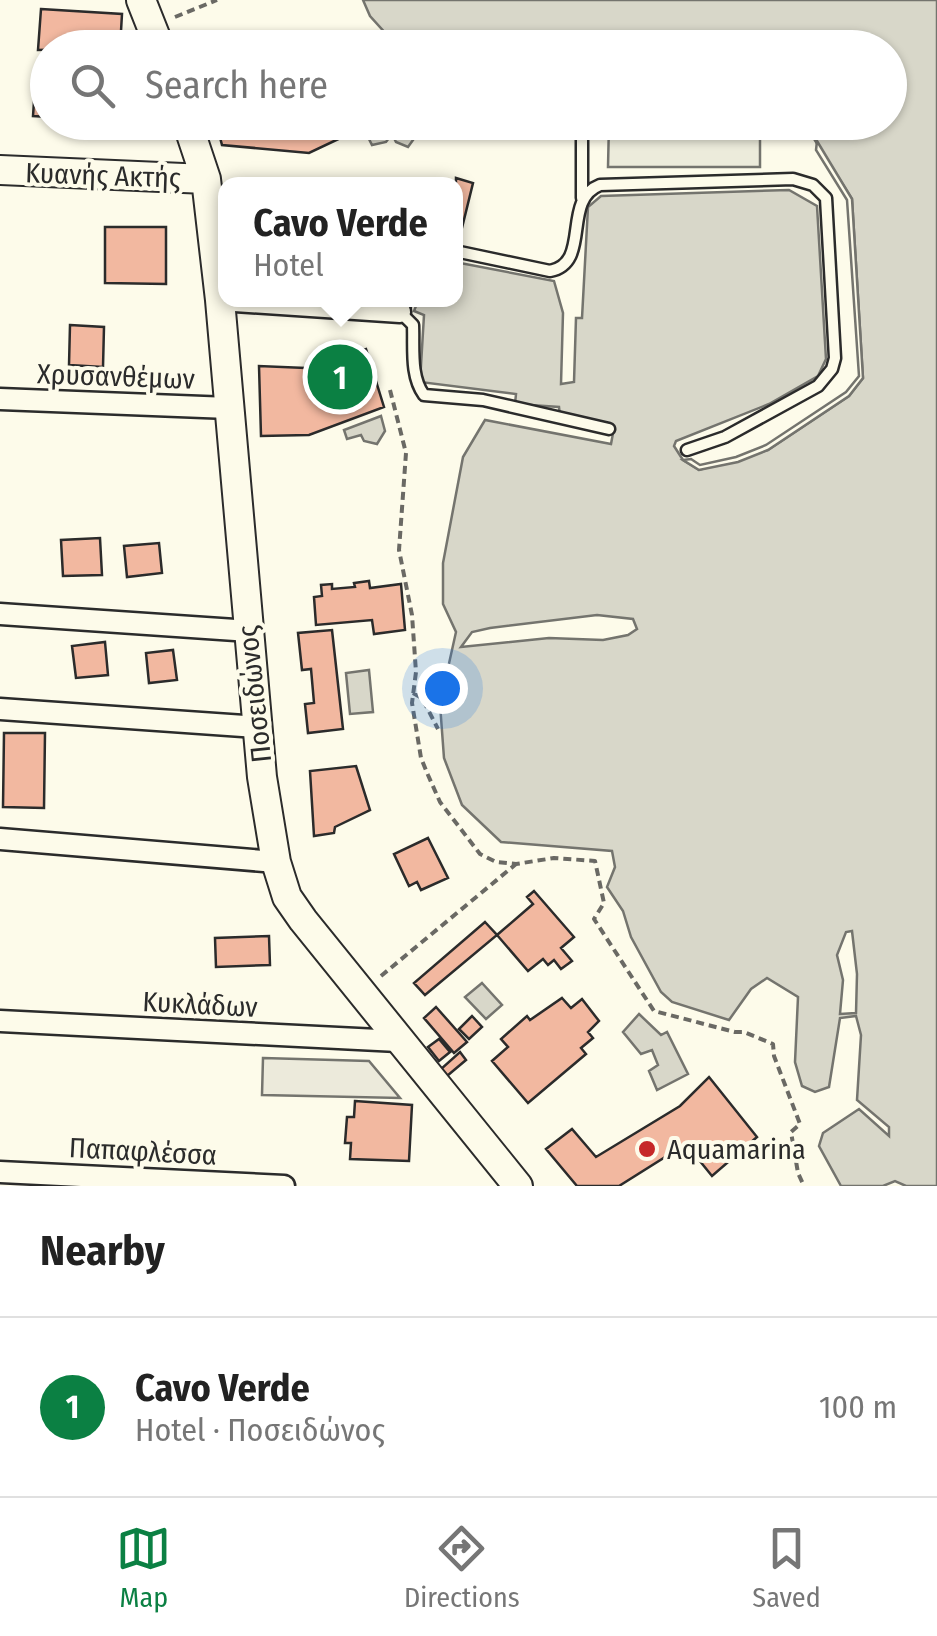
<!DOCTYPE html>
<html lang="en">
<head>
<meta charset="utf-8">
<style>
	body { margin:0; font-family:"Fira Sans Condensed",sans-serif; background:#f2f2f2; color:#222 }
	.you { position:absolute; left:442px; top:688px; width:35px; height:35px; margin:-25px; border:8px solid #fff; border-radius:50%; background:#1a73e8; box-shadow:0 0 0 15px #1a73e833 }
	.badge { display:grid; place-items:center; width:65px; height:65px; border-radius:50%; background:#0b8043; color:#fff; font-size:32px; font-weight:700 }
	.pin { position:absolute; translate:-50% -50%; border:5px solid #fff; box-shadow:0 2px 10px #0006 }
	.popup { position:absolute; left:218px; top:177px; width:245px; height:130px; box-sizing:border-box; display:grid; place-content:center; border-radius:20px; background:#fff; filter:drop-shadow(0 2px 8px #0005); font-size:32px; white-space:nowrap; color:#767676 }
	.popup b { font-size:38px; color:#222 }
	.popup::after { content:''; position:absolute; left:50%; top:100%; margin-left:-20px; border:20px solid transparent; border-top-color:#fff }
	.list { margin:0; padding:0; list-style:none }
	h2 { display:flex; justify-content:space-between; align-items:center; height:130px; margin:0; padding:0 40px; font-size:42px }
	h2 small { font-size:32px; font-weight:400; color:#767676 }
	.list li { display:grid; grid-template-columns:65px 1fr auto; gap:30px; align-items:center; box-sizing:border-box; height:180px; padding:0 40px; border-top:2px solid #e0e0e0 }
	.list b { display:block; font-size:38px; white-space:nowrap }
	.list p { margin:0; font-size:32px; white-space:nowrap; color:#767676 }
	.list em { font-size:32px; font-style:normal; color:#767676 }
	.icon { flex:none; width:55px; height:55px; fill:none; stroke:currentColor; stroke-width:2; stroke-linecap:round; stroke-linejoin:round }
	.map { position:relative; flex:none; width:937px; height:1186px; overflow:hidden }
	.search { position:absolute; background:#fff; box-shadow:0 2px 8px #0004; left:30px; right:30px; top:30px; height:110px; display:flex; align-items:center; gap:25px; box-sizing:border-box; padding:0 35px; border-radius:55px; color:#767676; font-size:38px }
	.sheet { height:310px; background:#fff }
	nav { display:flex; justify-content:space-around; align-items:center; box-sizing:border-box; height:140px; border-top:2px solid #e0e0e0; background:#fff; font-size:28px; color:#767676 }
	nav a { display:grid; justify-items:center; gap:5px }
	nav .on { color:#0b8043 }
	.map>svg:first-child { display:block }
	.green { fill:#ecebdb; stroke:#74746e; stroke-width:2.5 }
	.parking { fill:#eceadb; stroke:#74746e; stroke-width:2.5 }
	.water { fill:#d8d7c9; stroke:#74746e; stroke-width:2.5 }
	.pier { fill:#fdfbea; stroke:#74746e; stroke-width:2.5 }
	.building { fill:#f2b8a0; stroke:#2b2b2b; stroke-width:2.5 }
	.lines { fill:none; stroke-linecap:round; stroke-linejoin:round }
	.lane-casing { stroke:#2b2b2b; stroke-width:15 }
	.street-casing { stroke:#2b2b2b; stroke-width:25 }
	.secondary-casing { stroke:#2b2b2b; stroke-width:32 }
	.path { stroke:#6a6964; stroke-width:4; stroke-dasharray:8 5; stroke-linecap:butt }
	.lane { stroke:#fdfbea; stroke-width:10 }
	.street { stroke:#fdfbea; stroke-width:20 }
	.secondary { stroke:#fdfbea; stroke-width:28 }
	.poi-dot { fill:#c62828; stroke:#fdfbea; stroke-width:4 }
	.labels { text-anchor:middle; stroke-width:8; stroke-linejoin:round; paint-order:stroke }
	.street-label { font-size:28px; fill:#2b2b2b; stroke:#fdfbea }
	.poi-label { font-size:28px; fill:#2b2b2b; stroke:#fdfbea; text-anchor:start }
</style>
</head>
<body>
<div class="map">
<svg width="937" height="1186" viewBox="0 0 937 1186">
	<rect width="100%" height="100%" fill="#fdfbea"/>
	<path class="green" d="M609 123H760V167H608Z"/>
	<path class="parking" d="M263 1058 369 1061 400 1098 262 1095Z"/>
	<path class="water" d="M363 0H937V1186H906L895 1181 883 1186H841L819 1146 823 1133 859 1109 889 1136V1127L857 1100 861 1035 856 1016 840 1018 829 1087 815 1092 802 1086 795 1062 798 997 767 978 751 989 729 1020 672 1002 661 992 631 937 623 911 607 887 615 867 612 851 501 842 462 805 444 758 440 704 456 632 443 604V563L463 457 485 420 611 444 614 428 560 416 559 407 515 404 516 394 420 382 424 315 414 311 418 301 425 304 427 300H455V262L554 281 563 313 561 384 574 382 576 318H582L588 207 601 196 789 190 817 206 826 359 818 376 769 404 676 441 674 446 683 460 699 470 768 450 849 396 863 378 852 199 804 123 890 122V48L398 47 370 16Z
		M385 122 419 123 418 133 408 147 396 142 392 134 386 142 372 145 368 137Z
		M381 416 385 431 377 444 364 441 361 435 347 439 344 430Z
		M369 670 373 712 350 714 346 673Z
		M482 983 502 1005 486 1019 465 997Z
		M639 1014 661 1035 667 1032 688 1074 657 1090 649 1071 658 1065 652 1050 641 1054 623 1032Z"/>
	<path class="pier" d="M817 141 852 199 863 378 849 396 768 450 738 462 699 470 683 460 691 459 700 465 736 457 766 445 846 392 859 376 847 200 816 150Z
		M597 615 633 619 637 629 628 635 603 640 549 638 461 647 472 632 490 628Z
		M852 931 857 974 856 1013 840 1014 843 980 837 955 846 932Z"/>
	<path class="building" d="M41 9 122 14 120 48 38 50Z
		M36 72 48 73V117L33 116Z
		M216 122H345L349 134 309 153 222 145Z
		M456 178 473 183 459 240 455 239Z
		M105 227H166V284L105 283Z
		M70 325 104 327 103 367 69 365Z
		M366 349 384 407 309 435 261 436 259 366 306 368Z
		M100 538 102 575 63 576 61 540Z
		M159 543 162 573 127 577 124 546Z
		M369 581 370 588 401 584 405 630 374 634 372 620 316 625 314 597 322 596 321 585 332 584V589L355 587 354 583Z
		M332 630 343 729 308 733 305 704 314 703 311 669 302 670 298 633Z
		M105 642 108 675 76 678 72 646Z
		M173 650 177 680 149 683 146 653Z
		M4 733H45L44 808 3 807Z
		M356 766 370 810 335 827 334 833 314 836 310 771Z
		M428 838 448 878 421 890 417 882 409 886 394 854Z
		M534 891 574 937 561 948 572 961 561 969 554 960 548 965 543 959 528 971 497 935 533 904 527 897Z
		M485 922 497 935 425 995 414 983Z
		M269 936 270 965 216 967 215 938Z
		M562 998 571 1008 582 999 599 1021 588 1032 593 1038 581 1048 586 1054 528 1103 492 1061 508 1047 501 1039 527 1016 530 1020Z
		M436 1007 467 1042 454 1053 424 1018Z
		M472 1016 482 1027 469 1039 459 1029Z
		M439 1039 450 1052 439 1061 428 1047Z
		M460 1052 466 1060 447 1076 441 1069Z
		M709 1077 757 1137 712 1176 686 1144 619 1186H577L546 1149 572 1129 596 1157 680 1106Z
		M355 1101 412 1105 409 1161 350 1159 351 1143H345L347 1117H354Z"/>
	<g class="lines">
		<g class="lane-casing">
			<path id="lane" d="M582 198V122
				M455 251 550 271C592 263 561 200 600 185L793 179 813 185 826 198 835 358 832 369 818 386 725 437 687 450
				M408 300 400 312 413 325C414 348 410 376 424 395L483 400 609 429"/>
		</g>
		<g class="street-casing">
			<path id="street" d="M220 300 400 312
				M0 399 229 408
				M0 614 250 631
				M0 709 258 727
				M0 839 276 862
				M0 1021 398 1041
				M0 1172 284 1186"/>
		</g>
		<g class="secondary-casing">
			<path id="secondary" d="M141 0 160 48
				M187 122 206 179 220 300 262 777 276 862 287 897 303 920 518 1186
				M0 170 206 179"/>
		</g>
		<path class="path" d="M175 17 217 0
			M390 390 406 453 399 550 412 615 416 672 412 703 421 758 428 775 440 802 480 854 496 862 516 864 554 858 595 861 604 903 594 919 654 1011 735 1032H744L773 1044 774 1056 800 1124 791 1132 798 1173 804 1186
			M413 693 422 698 438 729
			M381 976 516 864"/>
		<use href="#lane" class="lane"/>
		<use href="#street" class="street"/>
		<use href="#secondary" class="secondary"/>
	</g>
	<circle class="poi-dot" cx="647" cy="1149" r="10"/>
	<g class="labels">
		<g class="street-label">
			<text transform="translate(103 175) rotate(2)" y="10">Κυανής Ακτής</text>
			<text transform="translate(116 376) rotate(2)" y="10">Χρυσανθέμων</text>
			<text transform="translate(254 694) rotate(-96)" y="10">Ποσειδώνος</text>
			<text transform="translate(200 1004) rotate(3)" y="10">Κυκλάδων</text>
			<text transform="translate(143 1151) rotate(3)" y="10">Παπαφλέσσα</text>
		</g>
		<g class="poi-label">
			<text x="667" y="1159">Aquamarina</text>
		</g>
	</g>
</svg>
<div class="you"></div>
<div class="pin badge" style="left:340px;top:377px">1</div>
<div class="popup"><b>Cavo Verde</b>Hotel</div>
<div class="search"><svg class="icon" aria-label="search" viewBox="0 0 24 24"><circle cx="10" cy="10" r="6"/><path d="M15 15l6 6"/></svg>Search here</div>
</div>
<section class="sheet">
<h2>Nearby<small></small></h2>
<ul class="list">
<li><span class="badge">1</span><div><b>Cavo Verde</b><p>Hotel · Ποσειδώνος</p></div><em>100 m</em></li>
</ul>
</section>
<nav>
<a class="on"><svg class="icon" aria-label="map" viewBox="0 0 24 24"><path d="M3 6l6-2 6 2 6-2v14l-6 2-6-2-6 2zM9 4v14M15 6v14"/></svg>Map</a>
<a><svg class="icon" aria-label="directions" viewBox="0 0 24 24"><path d="M12 3l9 9-9 9-9-9zM9 14v-3h6M13 9l2 2-2 2"/></svg>Directions</a>
<a><svg class="icon" aria-label="saved" viewBox="0 0 24 24"><path d="M7 4h10v16l-5-4-5 4z"/></svg>Saved</a>
</nav>
</body>
</html>
